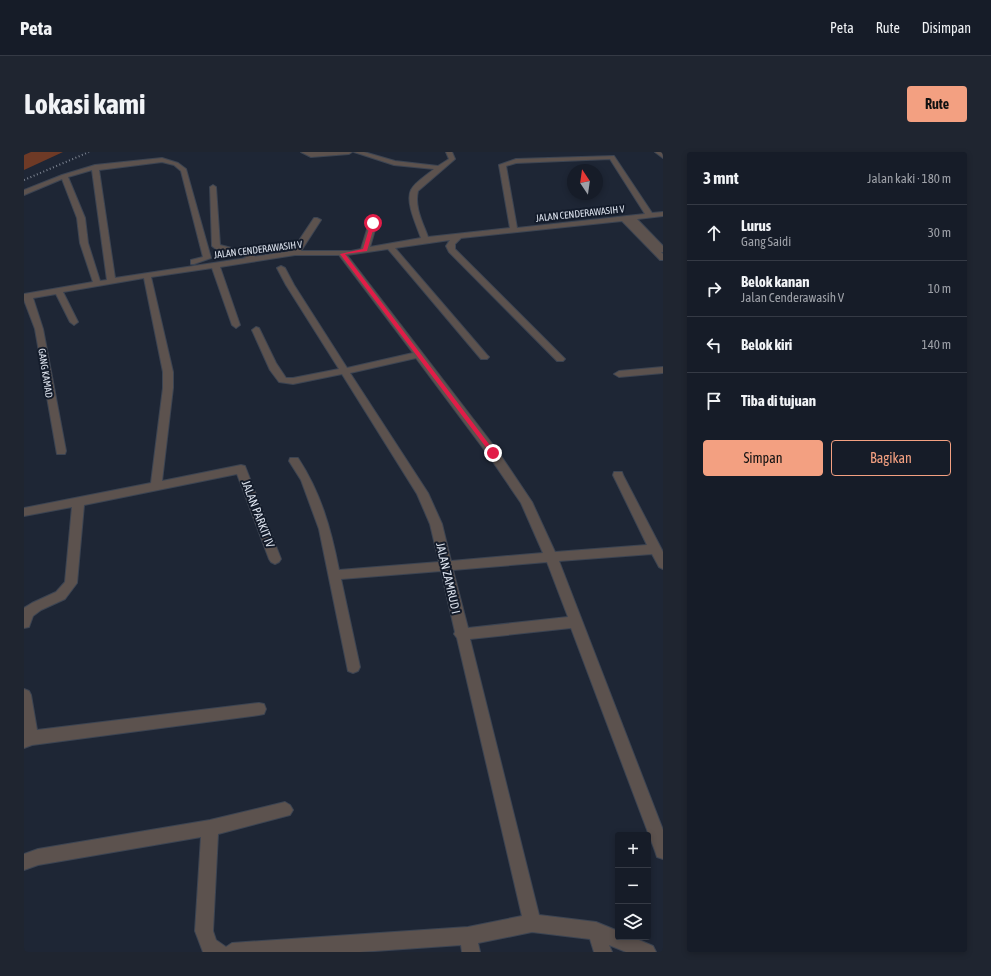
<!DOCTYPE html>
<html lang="id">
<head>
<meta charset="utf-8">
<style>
	body { margin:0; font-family:"Asap Condensed",sans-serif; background:#1f2530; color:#f1f3f6 }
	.controls { position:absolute; right:12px; bottom:12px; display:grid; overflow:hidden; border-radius:4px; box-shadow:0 2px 6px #0003 }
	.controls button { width:36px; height:36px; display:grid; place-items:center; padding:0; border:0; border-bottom:1px solid #353a45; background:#161c28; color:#f1f3f6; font:20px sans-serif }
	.compass { position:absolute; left:543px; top:12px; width:36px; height:36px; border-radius:50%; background:#161c28; box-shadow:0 2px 6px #0003; rotate:347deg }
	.stop { position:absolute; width:12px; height:12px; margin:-9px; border:3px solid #e11d48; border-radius:50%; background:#fff }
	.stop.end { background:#e11d48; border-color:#fff; box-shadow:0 1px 4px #0008 }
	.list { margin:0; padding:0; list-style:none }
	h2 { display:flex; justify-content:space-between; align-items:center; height:52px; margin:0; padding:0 16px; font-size:17px }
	h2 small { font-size:13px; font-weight:400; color:#9ea1a8 }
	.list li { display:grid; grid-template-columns:26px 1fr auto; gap:12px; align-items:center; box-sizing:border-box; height:56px; padding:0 16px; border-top:1px solid #353a45 }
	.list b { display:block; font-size:15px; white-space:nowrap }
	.list p { margin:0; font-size:13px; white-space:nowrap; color:#9ea1a8 }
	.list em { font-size:13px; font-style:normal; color:#9ea1a8 }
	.actions { display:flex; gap:8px; padding:12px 16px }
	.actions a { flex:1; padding:9px 0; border:1px solid #f3a081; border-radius:4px; text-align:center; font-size:14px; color:#f3a081 }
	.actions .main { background:#f3a081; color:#111 }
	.icon { flex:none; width:22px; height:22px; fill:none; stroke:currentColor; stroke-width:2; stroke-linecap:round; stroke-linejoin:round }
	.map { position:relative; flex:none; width:639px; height:800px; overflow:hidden; border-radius:4px }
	header { display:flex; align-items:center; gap:24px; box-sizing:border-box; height:56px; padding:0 20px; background:#161c28; border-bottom:1px solid #353a45 }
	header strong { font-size:19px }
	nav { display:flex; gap:22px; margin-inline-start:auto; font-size:14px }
	.intro { display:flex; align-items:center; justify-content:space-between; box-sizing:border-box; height:96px; padding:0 24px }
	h1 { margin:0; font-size:28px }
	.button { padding:10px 18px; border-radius:4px; background:#f3a081; color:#111; font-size:14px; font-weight:700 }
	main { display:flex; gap:24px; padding:0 24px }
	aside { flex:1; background:#161c28; border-radius:4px; box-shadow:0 2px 6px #0003 }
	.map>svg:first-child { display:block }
	.green { fill:#6e3a26 }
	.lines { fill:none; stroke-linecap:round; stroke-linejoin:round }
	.service-casing { stroke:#3c4452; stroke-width:2 }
	.minor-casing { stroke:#3c4452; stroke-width:2 }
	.service { fill:#5c524e; fill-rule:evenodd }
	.minor { fill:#5c524e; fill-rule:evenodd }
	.rail { stroke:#7c8390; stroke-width:2; stroke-dasharray:1 2.5; stroke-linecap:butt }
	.route { fill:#e11d48 }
	.labels { text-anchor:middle; stroke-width:4; stroke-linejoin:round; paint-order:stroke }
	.far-street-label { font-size:10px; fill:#dce2ed; stroke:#141c2b }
	.street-label { font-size:12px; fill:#dce2ed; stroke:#141c2b }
</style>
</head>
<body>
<header>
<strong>Peta</strong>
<nav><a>Peta</a><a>Rute</a><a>Disimpan</a></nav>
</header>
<div class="intro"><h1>Lokasi kami</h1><a class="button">Rute</a></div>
<main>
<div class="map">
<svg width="639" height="800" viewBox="0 0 639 800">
	<rect width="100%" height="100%" fill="#1e2635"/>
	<path class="green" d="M7 0H39L0 18V3Z"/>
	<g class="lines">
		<g class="service-casing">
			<path id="service" d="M189 33 192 35 196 93 223 100 232 105V109C226 110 222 105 217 103 207 100 196 102 188 94L186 35Z
				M604 64H610L639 94V100H636L604 68Z"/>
		</g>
		<g class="minor-casing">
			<path id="minor" d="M277 0H328L325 2 287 5Z
				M330 0H340L371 9 414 14 425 7 422 0H428L431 7 394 39C390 55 399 71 404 85L486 76 475 13 492 7 590 4 628 61 639 60V64L605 68 639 102V108H636L598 69 437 86 431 92V97L541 207 539 209H533L425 100 422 94 426 88 371 96 463 203 465 205 463 207H457L364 97 323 103 473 298 508 350 531 400 623 393 589 323 590 320H598L599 323 639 400V417L635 415 628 402 535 409 639 678V707L633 705 631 699 547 476 446 487 515 763 572 770 594 779V785H608L629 794 632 800H602L585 793 588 800H570L566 787 508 780 454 791 456 800H438L437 793 336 800H179L171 779 177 685 14 713 0 718V702L14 697 186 668 261 650 266 653 269 658 266 663 194 682 189 779 192 788 202 795 208 791 444 775 498 764 433 486 430 482 431 480 417 419 317 427 336 515 334 519 329 521 324 519 295 377 277 328 265 309 266 306H274C297 341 307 377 315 418L415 410 406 372 393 342 318 222 269 232 255 230 246 218 228 178 232 175 235 176 252 211 262 226H269L315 217 262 133 253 116 257 114 261 116 270 133 323 216 389 201 315 103H271L196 115 216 173 212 176 208 173 188 116 127 125 149 220V236L138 329 217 313 221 314 257 407 255 410 251 412 247 410 245 407 213 322 60 353 53 431 41 447 17 458 9 464 5 475 0 476V456L8 451 32 440 41 430 48 355 0 364V356L127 331 139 236V220L120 126 39 140 54 170 50 173 46 170 32 142 9 146 19 177 42 299 41 302H33L11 177 0 148V142L69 130 56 91 53 66 38 27 0 43V38L38 23 71 13 138 6 154 11 162 17 187 106 170 112H167V108L179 105 157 19 150 13 138 10 75 18 91 126 268 99 290 66H293L297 68 277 99H327L337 97 345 71 349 69 353 71 346 95 397 86C393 74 381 50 387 38 391 30 402 24 410 17L370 13ZM586 7 621 62 493 76 482 14 492 11ZM68 18 83 128 76 129 64 91 61 66 44 25ZM392 206 465 304 497 351 519 401 427 409 418 372 404 341 326 221ZM523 410 544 465 444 476 429 418Z
				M631 0H638L639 6Z
				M639 215V221L595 225 590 222 595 219Z
				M0 537 5 539 7 543 13 578 235 551 240 552 242 557 240 562 235 563 8 593 0 596Z"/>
		</g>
		<use href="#service" class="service"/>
		<use href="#minor" class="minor"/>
		<path class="rail" d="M0 28 65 0"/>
	</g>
	<path class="route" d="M347 70 351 71 343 99 321 102 471 300V302H467L316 102 339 97Z"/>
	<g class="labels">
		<g class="far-street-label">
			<text transform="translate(556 61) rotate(-6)" y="4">JALAN CENDERAWASIH V</text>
			<text transform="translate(234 97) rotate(-7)" y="4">JALAN CENDERAWASIH V</text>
			<text transform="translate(22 221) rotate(81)" y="4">GANG KAMAD</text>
		</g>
		<g class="street-label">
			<text transform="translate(234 362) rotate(69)" y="4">JALAN PARKIT IV</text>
			<text transform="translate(424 426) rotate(77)" y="4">JALAN ZAMRUD I</text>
		</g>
	</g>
</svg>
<div class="controls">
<button>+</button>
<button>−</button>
<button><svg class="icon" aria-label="layers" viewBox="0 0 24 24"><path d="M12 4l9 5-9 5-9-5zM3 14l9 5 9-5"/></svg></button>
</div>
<svg class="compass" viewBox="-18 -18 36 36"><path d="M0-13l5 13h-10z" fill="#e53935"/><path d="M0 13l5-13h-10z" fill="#9ea1a8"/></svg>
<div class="stop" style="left:349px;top:71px"></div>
<div class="stop end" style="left:469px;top:301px"></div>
</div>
<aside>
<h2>3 mnt<small>Jalan kaki · 180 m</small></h2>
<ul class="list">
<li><svg class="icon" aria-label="ahead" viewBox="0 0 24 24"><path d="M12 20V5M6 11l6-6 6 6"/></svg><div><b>Lurus</b><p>Gang Saidi</p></div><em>30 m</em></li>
<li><svg class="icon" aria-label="right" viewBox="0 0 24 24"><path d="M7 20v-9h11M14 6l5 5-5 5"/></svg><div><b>Belok kanan</b><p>Jalan Cenderawasih V</p></div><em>10 m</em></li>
<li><svg class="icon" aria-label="left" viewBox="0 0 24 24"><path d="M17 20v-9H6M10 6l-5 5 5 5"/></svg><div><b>Belok kiri</b></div><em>140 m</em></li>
<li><svg class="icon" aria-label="arrive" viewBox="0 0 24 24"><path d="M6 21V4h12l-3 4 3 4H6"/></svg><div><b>Tiba di tujuan</b></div></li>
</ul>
<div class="actions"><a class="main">Simpan</a><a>Bagikan</a></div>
</aside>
</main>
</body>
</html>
